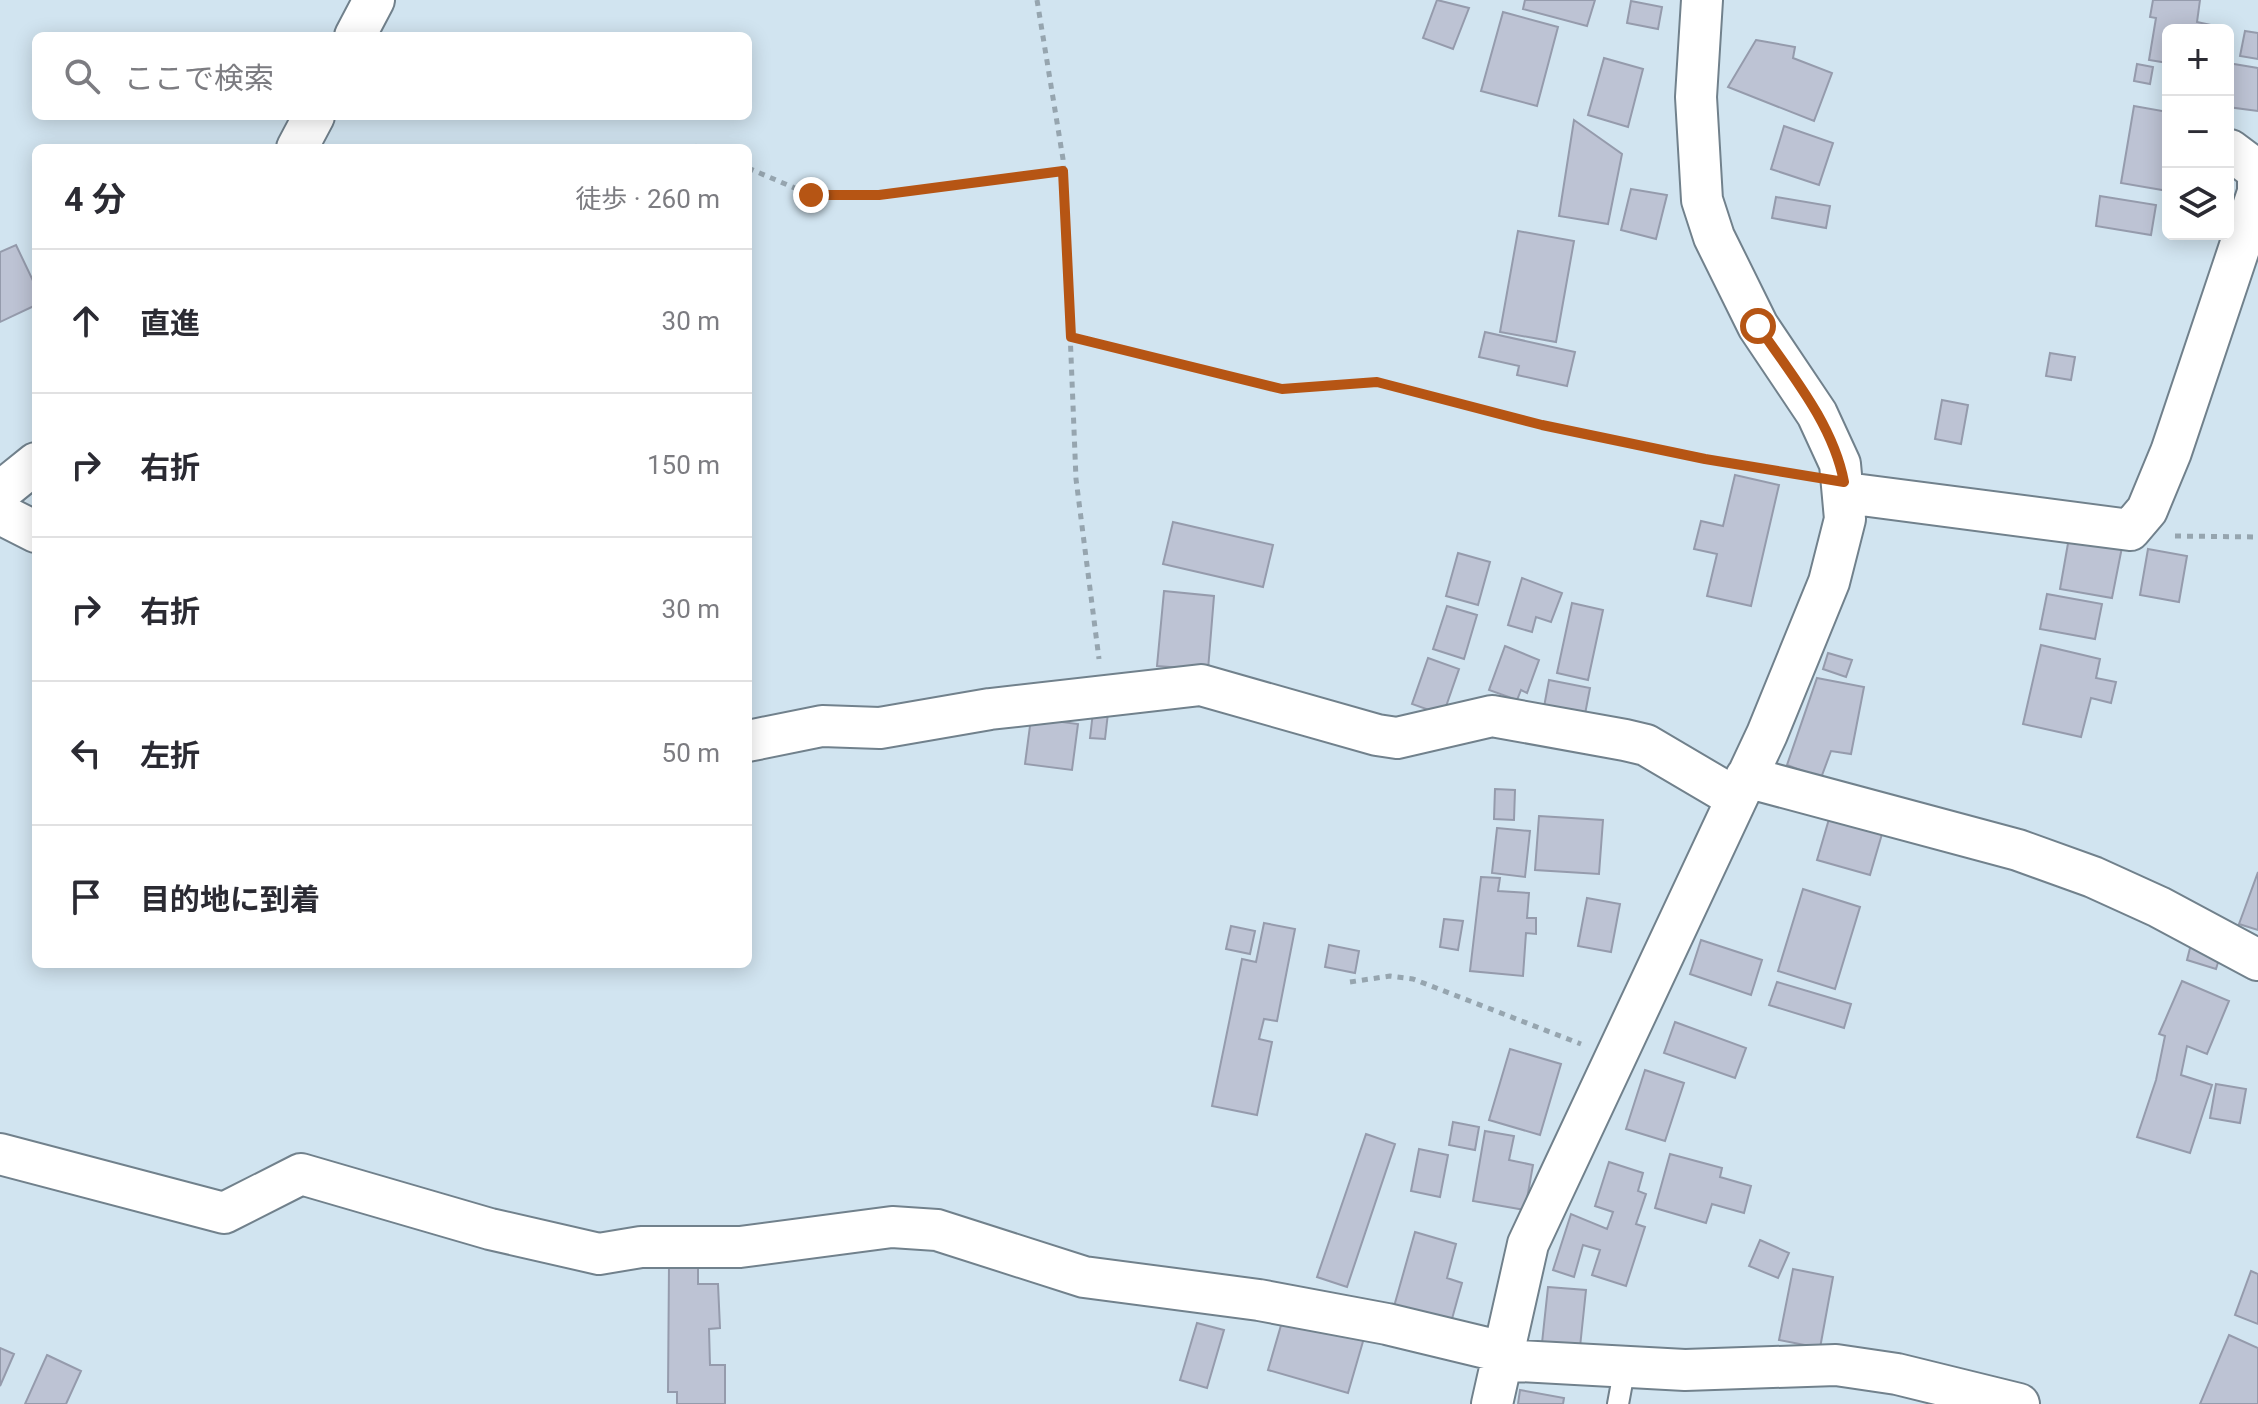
<!DOCTYPE html>
<html lang="ja">
<head>
<meta charset="utf-8">
<style>
	body { margin:0; font-family:Roboto,"Noto Sans JP",sans-serif; background:#f2f2f3; color:#2b2b33 }
	.controls { position:absolute; right:24px; top:24px; display:grid; overflow:hidden; border-radius:12px; box-shadow:0 4px 20px #0003 }
	.controls button { width:72px; height:72px; display:grid; place-items:center; padding:0; border:0; border-bottom:2px solid #e1e1e2; background:#fff; color:#2b2b33; font:40px sans-serif }
	.stop { position:absolute; width:24px; height:24px; margin:-18px; border:6px solid #b65514; border-radius:50%; background:#fff }
	.stop.end { background:#b65514; border-color:#fff; box-shadow:0 2px 8px #0008 }
	.list { margin:0; padding:0; list-style:none }
	h2 { display:flex; justify-content:space-between; align-items:center; height:104px; margin:0; padding:0 32px; font-size:34px }
	h2 small { font-size:26px; font-weight:400; color:#7c7c81 }
	.list li { display:grid; grid-template-columns:52px 1fr auto; gap:24px; align-items:center; box-sizing:border-box; height:144px; padding:0 32px; border-top:2px solid #e1e1e2 }
	.list b { display:block; font-size:30px; white-space:nowrap }
	.list em { font-size:26px; font-style:normal; color:#7c7c81 }
	.icon { flex:none; width:44px; height:44px; fill:none; stroke:currentColor; stroke-width:2; stroke-linecap:round; stroke-linejoin:round }
	.map { position:relative; flex:none; width:2258px; height:1404px; overflow:hidden }
	.search { position:absolute; background:#fff; box-shadow:0 4px 20px #0003; left:32px; top:32px; width:720px; height:88px; display:flex; align-items:center; gap:20px; box-sizing:border-box; padding:0 28px; border-radius:12px; color:#7c7c81; font-size:30px }
	.panel { position:absolute; background:#fff; box-shadow:0 4px 20px #0003; left:32px; top:144px; width:720px; height:824px; border-radius:12px }
	.map>svg:first-child { display:block }
	.building { fill:#bdc3d4; stroke:#959bac; stroke-width:2 }
	.lines { fill:none; stroke-linecap:round; stroke-linejoin:round }
	.service-casing { stroke:#71818c; stroke-width:24 }
	.minor-casing { stroke:#71818c; stroke-width:44 }
	.path { stroke:#96a5af; stroke-width:5; stroke-dasharray:6 6; stroke-linecap:butt }
	.service { stroke:#fff; stroke-width:20 }
	.minor { stroke:#fff; stroke-width:40 }
	.route { stroke:#b65514; stroke-width:10 }
</style>
</head>
<body>
<div class="map">
<svg width="2258" height="1404" viewBox="0 0 2258 1404">
	<rect width="100%" height="100%" fill="#d1e4f0"/>
	<path class="building" d="M1437 0 1469 8 1453 49 1423 38Z
		M1525 0H1595L1587 26 1523 9Z
		M2153 0H2200L2197 22 2211 25 2210 30H2168V63L2149 60 2156 18 2150 17Z
		M1631 1 1662 7 1658 29 1627 23Z
		M1503 12 1558 27 1537 106 1481 91Z
		M2245 31 2258 33V59L2240 56Z
		M1756 40 1795 47 1793 58 1832 73 1814 121 1728 87Z
		M1604 58 1643 69 1628 127 1588 115Z
		M2228 63 2258 68V111L2228 107Z
		M2137 64 2153 67 2150 84 2134 81Z
		M2134 106 2168 112V191L2121 183Z
		M1574 120 1622 154 1608 224 1559 216Z
		M1784 126 1833 143 1819 185 1771 169Z
		M1631 189 1667 195 1656 239 1621 230Z
		M2100 196 2156 205 2151 235 2096 226Z
		M1776 197 1830 206 1826 228 1772 218Z
		M1518 231 1574 241 1556 342 1500 332Z
		M16 245 36 287V305L0 322V252Z
		M1485 332 1575 352 1567 386 1517 375 1519 366 1479 357Z
		M2050 353 2075 357 2071 380 2046 376Z
		M1942 400 1968 405 1961 444 1935 439Z
		M1735 475 1779 485 1751 606 1707 596 1717 554 1694 549 1701 521 1723 526Z
		M1173 522 1273 545 1263 587 1163 564Z
		M2070 532 2123 542 2112 598 2060 589Z
		M2148 549 2187 556 2179 602 2140 595Z
		M1458 553 1490 562 1478 605 1446 596Z
		M1522 578 1562 593 1551 622 1536 617 1532 632 1508 625Z
		M1164 591 1214 596 1208 670 1157 666Z
		M2047 594 2102 604 2095 639 2040 629Z
		M1572 603 1603 610 1588 680 1557 673Z
		M1447 606 1477 615 1464 659 1433 649Z
		M2041 645 2100 659 2096 678 2116 682 2111 703 2091 698 2081 737 2023 724Z
		M1505 646 1539 660 1527 693 1521 690 1517 700 1489 690Z
		M1828 653 1852 660 1846 677 1823 669Z
		M1428 658 1459 669 1443 715 1412 704Z
		M1817 678 1864 687 1851 754 1831 751 1821 778 1787 765Z
		M1549 680 1590 688 1585 714 1544 707Z
		M1093 712 1108 713 1105 739 1090 738Z
		M1031 718 1078 724 1072 770 1025 764Z
		M1495 789 1515 790 1514 820 1494 819Z
		M1539 816 1603 820 1599 874 1535 870Z
		M1829 819 1882 834 1870 875 1817 860Z
		M1497 828 1530 831 1525 877 1492 873Z
		M2258 872V930L2239 924Z
		M1481 877 1500 878 1498 891 1529 893 1527 918H1536V934L1526 933 1523 976 1470 971Z
		M1803 889 1860 907 1835 989 1778 971Z
		M1587 898 1620 904 1611 952 1578 946Z
		M1444 919 1463 921 1458 950 1440 947Z
		M1264 923 1295 929 1277 1021 1264 1019 1259 1039 1272 1042 1257 1115 1212 1106 1242 959 1256 962Z
		M1231 926 1255 931 1250 954 1226 949Z
		M1701 940 1762 960 1751 995 1690 974Z
		M2191 944 2221 953 2216 969 2187 960Z
		M1329 945 1359 951 1355 973 1325 967Z
		M2182 981 2229 1001 2207 1054 2187 1046 2181 1075 2212 1085 2190 1153 2137 1137 2156 1080 2165 1036 2159 1034Z
		M1777 982 1851 1004 1844 1028 1769 1005Z
		M1675 1022 1746 1048 1735 1078 1664 1053Z
		M1510 1049 1561 1064 1540 1135 1489 1120Z
		M1645 1070 1684 1083 1665 1141 1626 1129Z
		M2216 1084 2246 1089 2240 1123 2210 1118Z
		M1453 1122 1479 1127 1475 1150 1449 1145Z
		M1485 1131 1514 1136 1509 1160 1533 1165 1525 1210 1473 1201Z
		M1366 1134 1395 1144 1347 1287 1317 1277Z
		M1419 1149 1448 1155 1440 1197 1411 1191Z
		M1670 1154 1722 1168 1720 1177 1751 1186 1744 1213 1712 1204 1706 1223 1655 1208Z
		M1609 1162 1643 1173 1638 1191 1646 1194 1636 1224 1645 1227 1626 1286 1592 1275 1600 1250 1583 1245 1574 1277 1553 1270 1571 1214 1607 1229 1613 1212 1595 1206Z
		M1415 1232 1456 1244 1447 1278 1462 1283 1450 1326 1393 1310Z
		M1760 1240 1789 1253 1778 1278 1749 1266Z
		M698 1264V1284H718L720 1328 709 1329 710 1365H725V1404H677V1392H668L669 1265Z
		M1793 1269 1833 1277 1820 1348 1779 1340Z
		M2251 1271 2258 1274V1324L2235 1315Z
		M1548 1287 1586 1290 1580 1347 1542 1343Z
		M1284 1315 1364 1338 1348 1393 1268 1370Z
		M1197 1323 1224 1330 1207 1388 1180 1380Z
		M2229 1335 2258 1348V1404H2200Z
		M0 1348 14 1354 0 1386Z
		M47 1355 81 1371 66 1404H25Z
		M1520 1390 1564 1398 1563 1404H1518Z"/>
	<g class="lines">
		<g class="service-casing">
			<path id="service" d="M1618 1404 1625 1366"/>
		</g>
		<g class="minor-casing">
			<path id="minor" d="M355 36 374 0
				M297 148 314 116
				M0 492 36 463
				M1846 493 2130 530 2147 510 2171 452 2258 192V171L2230 150
				M0 514 36 532
				M748 741 822 726 880 728 990 709 1201 685 1377 735 1397 738 1492 716 1625 740 1646 745 1736 798
				M1746 777 2018 850 2093 877 2159 907 2258 960
				M0 1154 224 1213 301 1174 490 1229 599 1254 641 1247H740L892 1227 937 1230 1084 1277 1259 1300 1387 1324 1503 1352
				M1501 1360 1685 1370 1836 1365 1897 1374 2019 1404
				M1492 1404 1528 1244 1767 734 1829 582 1845 519 1840 464 1817 414 1758 326 1714 237 1702 200 1696 97 1702 0"/>
		</g>
		<path class="path" d="M1037 0 1063 159 1076 479 1099 659
			M695 146 700 148
			M748 168 811 195H879L1063 171
			M1071 337 1282 389 1377 382 1542 425 1803 476
			M2175 536 2258 537
			M1350 982 1390 976 1413 979 1581 1044"/>
		<use href="#service" class="service"/>
		<use href="#minor" class="minor"/>
	</g>
	<g class="lines">
		<path class="route" d="M811 195H879L1063 171 1071 337 1282 389 1377 382 1542 425 1705 459 1844 482C1833 424 1791 374 1758 326"/>
	</g>
</svg>
<div class="controls">
<button>+</button>
<button>−</button>
<button><svg class="icon" aria-label="layers" viewBox="0 0 24 24"><path d="M12 4l9 5-9 5-9-5zM3 14l9 5 9-5"/></svg></button>
</div>
<div class="stop" style="left:1758px;top:326px"></div>
<div class="stop end" style="left:811px;top:195px"></div>
<div class="search"><svg class="icon" aria-label="search" viewBox="0 0 24 24"><circle cx="10" cy="10" r="6"/><path d="M15 15l6 6"/></svg>ここで検索</div>
<section class="panel">
<h2>4 分<small>徒歩 · 260 m</small></h2>
<ul class="list">
<li><svg class="icon" aria-label="ahead" viewBox="0 0 24 24"><path d="M12 20V5M6 11l6-6 6 6"/></svg><div><b>直進</b></div><em>30 m</em></li>
<li><svg class="icon" aria-label="right" viewBox="0 0 24 24"><path d="M7 20v-9h11M14 6l5 5-5 5"/></svg><div><b>右折</b></div><em>150 m</em></li>
<li><svg class="icon" aria-label="right" viewBox="0 0 24 24"><path d="M7 20v-9h11M14 6l5 5-5 5"/></svg><div><b>右折</b></div><em>30 m</em></li>
<li><svg class="icon" aria-label="left" viewBox="0 0 24 24"><path d="M17 20v-9H6M10 6l-5 5 5 5"/></svg><div><b>左折</b></div><em>50 m</em></li>
<li><svg class="icon" aria-label="arrive" viewBox="0 0 24 24"><path d="M6 21V4h12l-3 4 3 4H6"/></svg><div><b>目的地に到着</b></div></li>
</ul>
</section>
</div>
</body>
</html>
